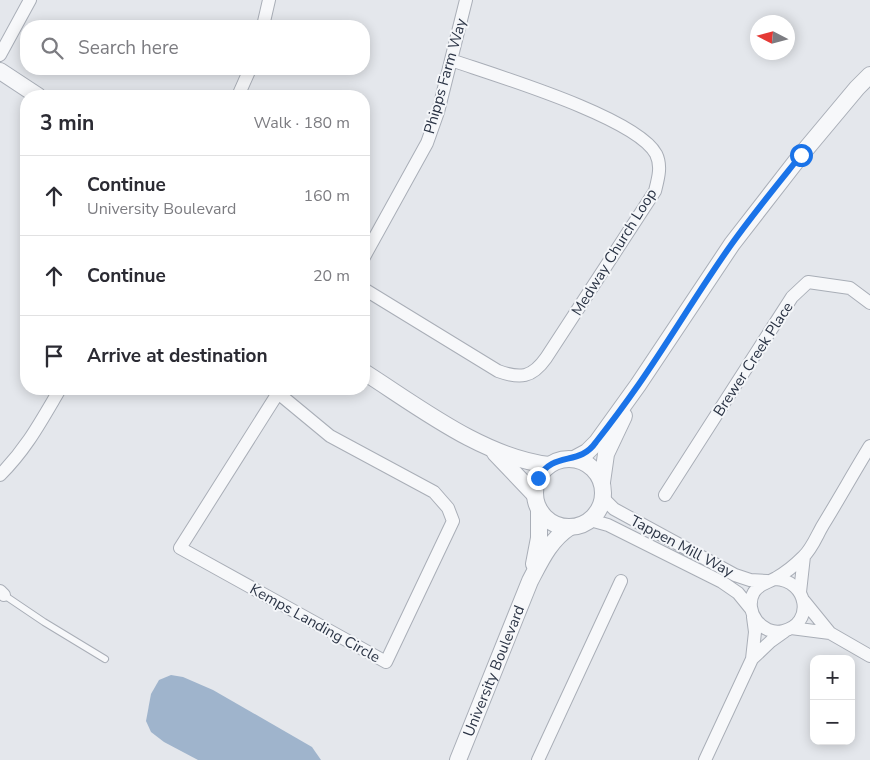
<!DOCTYPE html>
<html lang="en">
<head>
<meta charset="utf-8">
<style>
	body { margin:0; font-family:"Nunito Sans",sans-serif; background:#f7f7f7; color:#2b2b33 }
	.controls { position:absolute; right:15px; bottom:15px; display:grid; overflow:hidden; border-radius:10px; box-shadow:0 2px 12px #0003 }
	.controls button { width:45px; height:45px; display:grid; place-items:center; padding:0; border:0; border-bottom:1px solid #e1e1e2; background:#fff; color:#2b2b33; font:25px sans-serif }
	.compass { position:absolute; left:750px; top:15px; width:45px; height:45px; border-radius:50%; background:#fff; box-shadow:0 2px 12px #0003; rotate:276deg }
	.stop { position:absolute; width:15px; height:15px; margin:-11px; border:4px solid #1a73e8; border-radius:50%; background:#fff }
	.stop.end { background:#1a73e8; border-color:#fff; box-shadow:0 1px 5px #0008 }
	.list { margin:0; padding:0; list-style:none }
	h2 { display:flex; justify-content:space-between; align-items:center; height:65px; margin:0; padding:0 20px; font-size:21px }
	h2 small { font-size:16px; font-weight:400; color:#7c7c81 }
	.list li { display:grid; grid-template-columns:32px 1fr auto; gap:15px; align-items:center; box-sizing:border-box; height:80px; padding:0 20px; border-top:1px solid #e1e1e2 }
	.list b { display:block; font-size:19px; white-space:nowrap }
	.list p { margin:0; font-size:16px; white-space:nowrap; color:#7c7c81 }
	.list em { font-size:16px; font-style:normal; color:#7c7c81 }
	.icon { flex:none; width:28px; height:28px; fill:none; stroke:currentColor; stroke-width:2; stroke-linecap:round; stroke-linejoin:round }
	.map { position:relative; flex:none; width:870px; height:760px; overflow:hidden }
	.search { position:absolute; background:#fff; box-shadow:0 2px 12px #0003; left:20px; top:20px; width:350px; height:55px; display:flex; align-items:center; gap:12px; box-sizing:border-box; padding:0 18px; border-radius:20px; color:#7c7c81; font-size:19px }
	.panel { position:absolute; background:#fff; box-shadow:0 2px 12px #0003; left:20px; top:90px; width:350px; height:305px; border-radius:20px }
	.map>svg:first-child { display:block }
	.water { fill:#9fb4cc }
	.lines { fill:none; stroke-linecap:round; stroke-linejoin:round }
	.service-casing { stroke:#a9aeb7; stroke-width:8 }
	.minor-casing { stroke:#a9aeb7; stroke-width:14 }
	.tertiary-casing { stroke:#a9aeb7; stroke-width:18 }
	.service { stroke:#f7f8fa; stroke-width:6 }
	.minor { stroke:#f7f8fa; stroke-width:12 }
	.tertiary { stroke:#f7f8fa; stroke-width:16 }
	.route { stroke:#1a73e8; stroke-width:6 }
	.labels { text-anchor:middle; stroke-width:4; stroke-linejoin:round; paint-order:stroke }
	.street-label { font-size:15px; fill:#2b3445; stroke:#f4f6f9 }
</style>
</head>
<body>
<div class="map">
<svg width="870" height="760" viewBox="0 0 870 760">
	<rect width="100%" height="100%" fill="#e4e7ec"/>
	<path class="water" d="M171 675 183 677 213 690 312 747 321 760H198L164 742 151 732 146 721 151 694 159 680Z"/>
	<g class="lines">
		<g class="service-casing">
			<path id="service" d="M4 595 44 622 105 659"/>
		</g>
		<g class="minor-casing">
			<path id="minor" d="M263 26 269 0
				M0 55 30 0
				M238 96 250 69
				M364 257 427 143 438 112 466 0
				M364 289 498 371C520 379 532 378 546 358L655 191C658 179 662 166 656 154 636 117 494 75 451 60
				M278 393 330 436 434 492 448 508 453 521 386 662 180 548 278 393 281 389
				M0 475C27 448 41 421 60 389
				M665 495 792 297 808 282 850 288 870 303
				M603 498 614 509 735 575 750 580 767 581
				M590 520 608 525 722 582 738 593 751 609
				M775 579C808 580 815 624 783 631 762 636 743 611 754 592 760 583 768 583 776 578 785 573 796 564 803 557 812 549 817 535 823 525 839 499 854 472 870 446
				M0 591 4 595
				M800 592 804 556
				M804 601 830 633
				M791 628 830 633 870 656
				M752 659 771 641 785 631
				M538 760 621 581
				M705 760 752 659 755 632 753 617"/>
		</g>
		<g class="tertiary-casing">
			<g id="tertiary">
				<path d="M0 71 38 96"/>
				<path d="M364 372C419 407 483 457 549 465"/>
				<path d="M495 453 535 495"/>
				<circle cx="569" cy="493" r="34"/>
				<path d="M574 459 587 452 597 442 638 385 732 244 801 155 857 88 870 75"/>
				<path d="M602 482 606 454 624 416"/>
				<path d="M534 564 539 538V510"/>
				<path id="s1" d="M458 760 530 581C541 560 550 540 570 527"/>
			</g>
		</g>
		<use href="#service" class="service"/>
		<use href="#minor" class="minor"/>
		<use href="#tertiary" class="tertiary"/>
	</g>
	<g class="lines">
		<path class="route" d="M538 478C554 450 579 467 596 442 611 423 625 404 639 384 671 338 699 290 731 245 753 214 777 185 801 155"/>
	</g>
	<g class="labels">
		<g class="street-label">
			<text transform="translate(445 76) rotate(-74)" y="5">Phipps Farm Way</text>
			<text transform="translate(614 252) rotate(-58)" y="5">Medway Church Loop</text>
			<text transform="translate(753 359) rotate(-57)" y="5">Brewer Creek Place</text>
			<text transform="translate(682 546) rotate(28)" y="5">Tappen Mill Way</text>
			<text transform="translate(315 623) rotate(29)" y="5">Kemps Landing Circle</text>
			<text dy="5" stroke="none"><textPath href="#s1" startOffset="96">University Boulevard</textPath></text>
		</g>
	</g>
</svg>
<div class="controls">
<button>+</button>
<button>−</button>
</div>
<svg class="compass" viewBox="-18 -18 36 36"><path d="M0-13l5 13h-10z" fill="#e53935"/><path d="M0 13l5-13h-10z" fill="#7c7c81"/></svg>
<div class="stop" style="left:801px;top:155px"></div>
<div class="stop end" style="left:538px;top:478px"></div>
<div class="search"><svg class="icon" aria-label="search" viewBox="0 0 24 24"><circle cx="10" cy="10" r="6"/><path d="M15 15l6 6"/></svg>Search here</div>
<section class="panel">
<h2>3 min<small>Walk · 180 m</small></h2>
<ul class="list">
<li><svg class="icon" aria-label="ahead" viewBox="0 0 24 24"><path d="M12 20V5M6 11l6-6 6 6"/></svg><div><b>Continue</b><p>University Boulevard</p></div><em>160 m</em></li>
<li><svg class="icon" aria-label="ahead" viewBox="0 0 24 24"><path d="M12 20V5M6 11l6-6 6 6"/></svg><div><b>Continue</b></div><em>20 m</em></li>
<li><svg class="icon" aria-label="arrive" viewBox="0 0 24 24"><path d="M6 21V4h12l-3 4 3 4H6"/></svg><div><b>Arrive at destination</b></div></li>
</ul>
</section>
</div>
</body>
</html>
